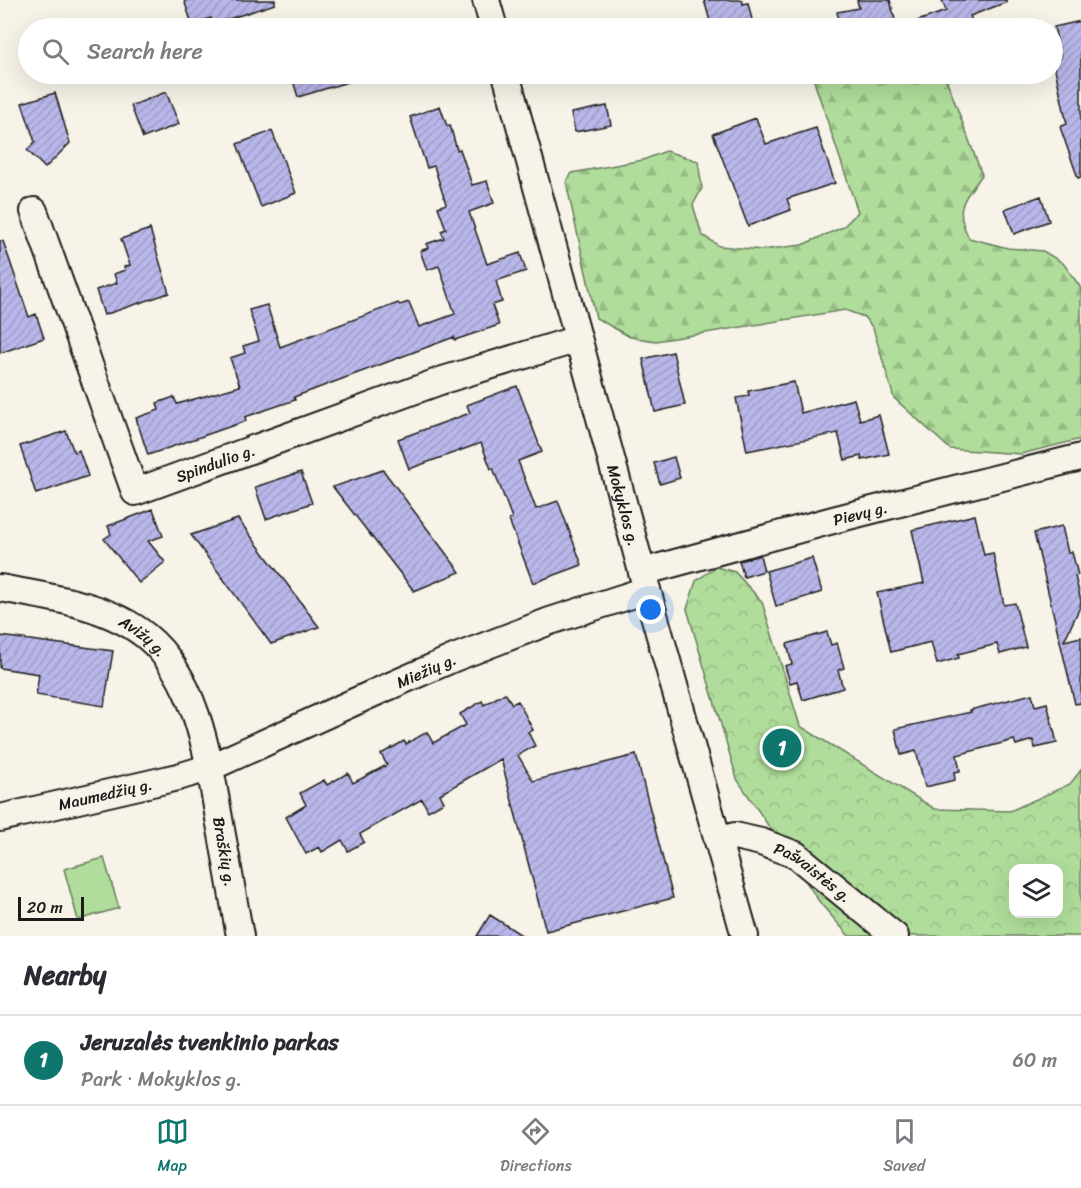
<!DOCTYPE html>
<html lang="en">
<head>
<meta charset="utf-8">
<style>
	body { margin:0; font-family:Sriracha,sans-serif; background:#f2f2f3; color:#2b2b33 }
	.controls { position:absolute; right:18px; bottom:18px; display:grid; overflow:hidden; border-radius:12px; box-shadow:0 6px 24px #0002 }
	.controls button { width:54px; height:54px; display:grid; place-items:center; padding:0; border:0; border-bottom:2px solid #e1e1e2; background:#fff; color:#2b2b33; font:30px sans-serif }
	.scale { position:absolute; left:18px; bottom:15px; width:66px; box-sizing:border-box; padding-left:6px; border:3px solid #1c1c1c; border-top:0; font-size:16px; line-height:21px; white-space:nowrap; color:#1c1c1c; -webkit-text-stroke:4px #f7f3e8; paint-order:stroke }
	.you { position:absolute; left:651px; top:610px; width:21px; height:21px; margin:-15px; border:4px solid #fff; border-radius:50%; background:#1a73e8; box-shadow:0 0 0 9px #1a73e833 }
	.badge { display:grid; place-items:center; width:39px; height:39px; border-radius:50%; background:#0f766e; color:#fff; font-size:20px; font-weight:700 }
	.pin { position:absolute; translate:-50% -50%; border:3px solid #fff; box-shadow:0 2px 6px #0006 }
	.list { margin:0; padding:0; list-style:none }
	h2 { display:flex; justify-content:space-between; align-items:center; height:78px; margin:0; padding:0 24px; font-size:26px }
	h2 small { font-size:20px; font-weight:400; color:#7c7c81 }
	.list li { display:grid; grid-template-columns:39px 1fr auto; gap:18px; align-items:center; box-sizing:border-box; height:90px; padding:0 24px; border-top:2px solid #e1e1e2 }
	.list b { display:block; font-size:22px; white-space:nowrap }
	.list p { margin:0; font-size:20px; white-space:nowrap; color:#7c7c81 }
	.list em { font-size:20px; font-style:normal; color:#7c7c81 }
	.icon { flex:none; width:33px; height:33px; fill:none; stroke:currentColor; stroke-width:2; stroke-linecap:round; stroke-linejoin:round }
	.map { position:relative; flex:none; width:1081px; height:936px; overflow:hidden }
	.search { position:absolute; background:#fff; box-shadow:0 6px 24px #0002; left:18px; right:18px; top:18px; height:66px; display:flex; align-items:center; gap:15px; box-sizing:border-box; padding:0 21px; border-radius:33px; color:#7c7c81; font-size:22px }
	.sheet { height:168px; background:#fff }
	nav { display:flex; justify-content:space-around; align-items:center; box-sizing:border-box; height:84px; border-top:2px solid #e1e1e2; background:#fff; font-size:16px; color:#7c7c81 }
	nav a { display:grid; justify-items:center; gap:3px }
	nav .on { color:#0f766e }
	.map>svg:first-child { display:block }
	.forest { fill:url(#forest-firs); stroke:#667c5c; stroke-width:1.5 }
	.park { fill:url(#park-crowns); stroke:#667c5c; stroke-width:1.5; fill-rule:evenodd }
	.pitch { fill:#b0dd9b; stroke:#667c5c; stroke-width:1.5 }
	.building { fill:url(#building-hatch); stroke:#1c1c1c; stroke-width:1.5 }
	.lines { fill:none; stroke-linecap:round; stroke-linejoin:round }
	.street-casing { stroke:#1c1c1c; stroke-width:30 }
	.street { stroke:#f7f3e8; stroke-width:26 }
	.labels { text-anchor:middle; stroke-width:4.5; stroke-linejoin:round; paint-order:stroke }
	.street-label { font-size:16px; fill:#1c1c1c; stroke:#f7f3e8 }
</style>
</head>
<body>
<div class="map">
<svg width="1081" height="936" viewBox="0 0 1081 936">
	<defs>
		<pattern id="forest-firs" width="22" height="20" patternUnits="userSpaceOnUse" patternTransform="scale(1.5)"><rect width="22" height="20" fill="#b0dd9b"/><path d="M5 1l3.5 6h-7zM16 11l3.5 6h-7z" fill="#97bd85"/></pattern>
		<pattern id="park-crowns" width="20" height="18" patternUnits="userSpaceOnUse" patternTransform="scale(1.5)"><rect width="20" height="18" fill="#b0dd9b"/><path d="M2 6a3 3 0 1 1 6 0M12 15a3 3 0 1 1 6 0" fill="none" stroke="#97bd85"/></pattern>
		<pattern id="building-hatch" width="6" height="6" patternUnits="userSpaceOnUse" patternTransform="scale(1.5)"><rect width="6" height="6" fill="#b9b7e9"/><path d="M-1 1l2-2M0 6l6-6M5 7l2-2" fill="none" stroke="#9e9dc7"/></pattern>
	</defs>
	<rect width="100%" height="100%" fill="#f7f3e8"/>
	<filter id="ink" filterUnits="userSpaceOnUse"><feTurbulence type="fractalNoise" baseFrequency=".0167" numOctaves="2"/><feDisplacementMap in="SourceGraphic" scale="12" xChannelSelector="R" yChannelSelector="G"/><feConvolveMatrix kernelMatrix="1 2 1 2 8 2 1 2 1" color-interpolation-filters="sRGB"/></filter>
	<g filter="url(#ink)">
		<path class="forest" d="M819 74H942L947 81 982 175C964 200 953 207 969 238L1008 248 1043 251 1063 263 1081 288V439L1021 454 950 449 894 398 873 328 864 317 845 310 656 341 630 337 596 318 566 182 572 173 643 160 666 151 698 161 702 188 693 205 702 235 719 246 762 250 802 245 843 227 858 212 814 81Z"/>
		<path class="park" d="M716 567 735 572 762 602 800 726 935 809 1010 811 1070 784 1081 770V936H849L821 904 737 779 687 609 696 581ZM1014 868H1058V914H1014Z"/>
		<path class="pitch" d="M104 858 119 908 78 920 64 869Z"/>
		<path class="building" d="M184 0H275V4L213 24 211 18 192 24Z
			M704 0H742L743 4 748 3 754 28H712Z
			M857 0H890L897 28H841L837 12 859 8Z
			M942 0H1006L1007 2 970 16 973 23 957 28H904L903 26 946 11Z
			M1081 21V177L1078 178 1060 127 1067 124 1053 60 1061 58 1054 27Z
			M291 74H360L361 78 298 97Z
			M166 92 179 124 143 138 131 106Z
			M55 93 70 143 45 168 27 150 35 142 22 103Z
			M440 106 447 126 450 125 457 150 460 149 472 185 487 181 494 203 469 212 487 264 520 253 526 271 496 281 502 302 492 305 499 325 455 340 454 337 294 397 295 400 245 417 246 421 148 455 136 418 159 410 157 403 174 397 177 404 240 386 230 358 245 353 243 346 259 341 249 310 267 305 280 347 398 303 400 305 409 302 419 327 455 314 439 266 427 270 420 251 428 248 426 244 444 238 441 231 446 229 438 207 446 204 434 166 427 168 410 117Z
			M607 106 611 125 575 132 571 113Z
			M756 118 766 144 816 128 835 183 787 199 791 210 748 226 713 134Z
			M272 131 296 193 261 207 237 144Z
			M1041 196 1049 221 1014 234 1005 209Z
			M150 229 169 293 104 315 96 290 117 283 114 274 125 270 124 267 130 265 121 239Z
			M0 241H3L29 317 36 314 44 338 0 353Z
			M673 352 685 405 655 412 643 359Z
			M794 382 801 413 854 399 860 420 879 415 889 454 862 460 861 456 845 460 838 433 747 451 736 398 749 396 748 391Z
			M517 386 542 452 518 461 536 509 558 501 582 565 533 583 509 520 512 518 493 468 491 469 481 443 409 469 398 439 470 413 467 405Z
			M66 431 74 452 79 450 88 476 36 494 20 446Z
			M674 457 680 478 660 484 654 463Z
			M383 470 429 531 460 572 414 591 333 487Z
			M301 472 312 503 266 519 255 487Z
			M153 509 163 536 148 541 165 562 139 583 104 539 111 534 108 526Z
			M975 515 984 555 993 553 1004 605 1015 603 1026 647 1000 654 997 644 958 654 959 658 937 664 931 642 891 652 877 593 924 583 912 530Z
			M238 519 287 584 319 627 271 644 191 535Z
			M1062 526 1068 553 1072 552 1078 575 1075 576 1081 601 1080 607 1064 641 1081 637V703L1075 704 1034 533Z
			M760 555 764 571 744 577 739 561Z
			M812 558 822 592 776 606 766 571Z
			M827 632 831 645 837 643 844 668 838 670 843 688 803 700 797 681 790 683 785 666 792 664 787 644Z
			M0 636 113 651 104 706 36 695 39 674 0 668Z
			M505 693 512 704 518 701 533 730 528 732 535 746 518 755 533 781 636 755 673 898 546 931 501 759 440 794 444 802 428 811 422 799 360 834 364 842 348 851 342 840 322 852 319 847 306 854 286 817 306 805 300 793 324 780 327 785 348 773 353 783 387 765 381 754 404 741 406 744 427 732 433 743 466 725 460 714 482 701 484 705Z
			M1032 694 1035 706 1047 703 1057 743 1035 748 1033 740 1016 745 1014 740 957 755 960 771 954 772 955 780 925 787 916 751 901 755 895 729 971 712 970 710Z
			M490 915 523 936H477Z"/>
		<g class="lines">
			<g class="street-casing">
				<g id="street">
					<path d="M486 0 494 28"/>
					<path id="s1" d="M506 74 647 590 745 936"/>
					<path id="s2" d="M34 211 135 492 443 380 578 339"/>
					<path id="s3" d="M642 572 833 520 1081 457"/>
					<path id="s4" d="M0 588C48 597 107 604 146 636 198 678 209 762 220 824 227 861 233 899 240 936"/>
					<path id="s5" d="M0 818 178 777 211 767 374 693 454 658 550 621 647 590"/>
					<path id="s6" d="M718 841 735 836 761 842 796 855 895 936"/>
				</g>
			</g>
			<use href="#street" class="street"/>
		</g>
	</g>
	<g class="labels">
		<g class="street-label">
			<text dy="6" stroke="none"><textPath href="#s2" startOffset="384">Spindulio g.</textPath></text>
			<text dy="6" stroke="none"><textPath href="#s1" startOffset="447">Mokyklos g.</textPath></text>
			<text dy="6" stroke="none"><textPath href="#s3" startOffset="226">Pievų g.</textPath></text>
			<text dy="6" stroke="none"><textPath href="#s4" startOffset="153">Avižų g.</textPath></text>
			<text dy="6" stroke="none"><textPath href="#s5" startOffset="453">Miežių g.</textPath></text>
			<text dy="6" stroke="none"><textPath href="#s5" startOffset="108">Maumedžių g.</textPath></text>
			<text dy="6" stroke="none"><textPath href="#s4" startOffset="390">Braškių g.</textPath></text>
			<text dy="6" stroke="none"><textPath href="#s6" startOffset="105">Pašvaistės g.</textPath></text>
		</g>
	</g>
</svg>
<div class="controls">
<button><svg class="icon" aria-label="layers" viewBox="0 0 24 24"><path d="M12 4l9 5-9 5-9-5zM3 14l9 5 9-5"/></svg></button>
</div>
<div class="scale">20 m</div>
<div class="you"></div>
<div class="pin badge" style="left:782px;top:748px">1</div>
<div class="search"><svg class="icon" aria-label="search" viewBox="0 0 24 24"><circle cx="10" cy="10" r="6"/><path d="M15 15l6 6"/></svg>Search here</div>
</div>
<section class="sheet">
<h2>Nearby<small></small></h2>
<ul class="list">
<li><span class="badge">1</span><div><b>Jeruzalės tvenkinio parkas</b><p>Park · Mokyklos g.</p></div><em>60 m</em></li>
</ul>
</section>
<nav>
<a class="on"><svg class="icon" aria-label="map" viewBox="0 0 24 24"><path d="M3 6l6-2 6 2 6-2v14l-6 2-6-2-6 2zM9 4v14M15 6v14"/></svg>Map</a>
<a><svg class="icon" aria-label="directions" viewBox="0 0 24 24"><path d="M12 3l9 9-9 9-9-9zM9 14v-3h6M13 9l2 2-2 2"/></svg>Directions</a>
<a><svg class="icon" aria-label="saved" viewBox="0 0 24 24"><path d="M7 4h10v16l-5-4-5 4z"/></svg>Saved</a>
</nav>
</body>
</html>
